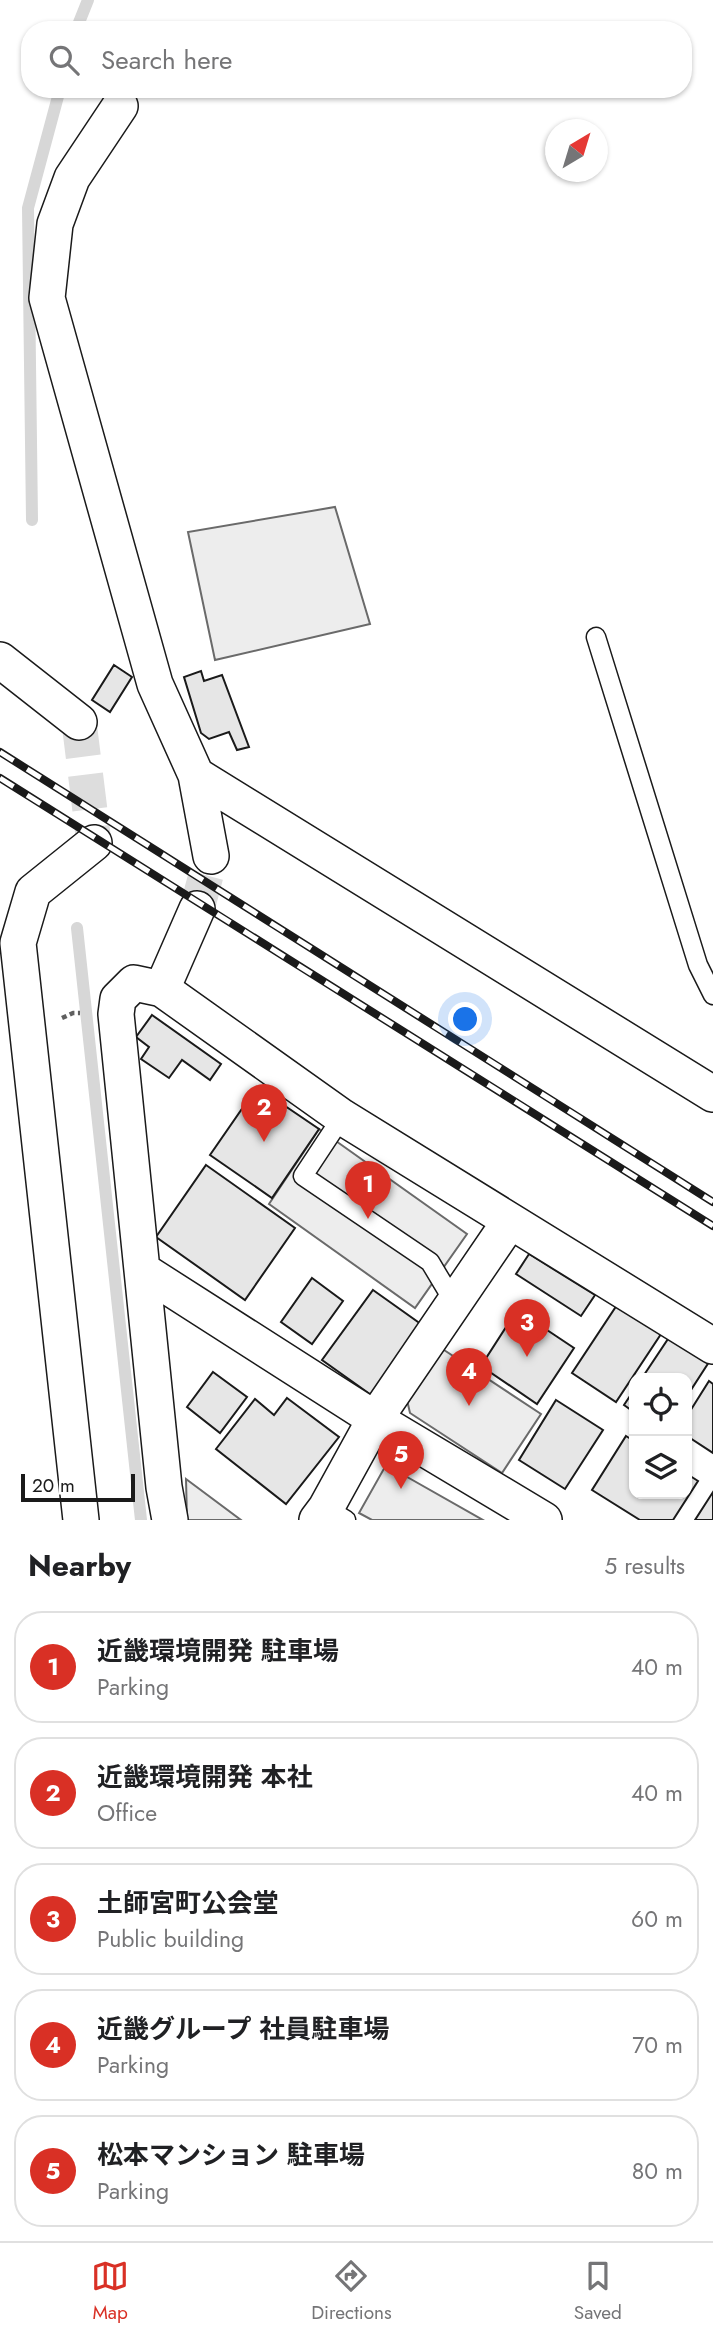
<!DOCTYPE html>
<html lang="en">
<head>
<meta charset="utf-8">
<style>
	body { margin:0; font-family:Jost,"Noto Sans JP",sans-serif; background:#f2f2f2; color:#202124 }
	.controls { position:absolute; right:21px; bottom:21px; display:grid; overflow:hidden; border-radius:14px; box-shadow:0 2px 5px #0004 }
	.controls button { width:63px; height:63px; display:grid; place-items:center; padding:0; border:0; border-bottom:2px solid #e0e0e0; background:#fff; color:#202124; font:35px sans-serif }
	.compass { position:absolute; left:545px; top:119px; width:63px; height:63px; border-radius:50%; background:#fff; box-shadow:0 2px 5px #0004; rotate:38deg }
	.scale { position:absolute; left:21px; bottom:18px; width:114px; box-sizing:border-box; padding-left:7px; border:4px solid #1a1a1a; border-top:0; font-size:19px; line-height:24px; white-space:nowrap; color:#1a1a1a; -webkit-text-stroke:5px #fff; paint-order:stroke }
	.you { position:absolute; left:466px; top:1020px; width:24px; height:24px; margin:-18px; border:5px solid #fff; border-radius:50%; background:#1a73e8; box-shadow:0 0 0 10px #1a73e833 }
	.badge { display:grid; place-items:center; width:46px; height:46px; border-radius:50%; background:#d93025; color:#fff; font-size:23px; font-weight:700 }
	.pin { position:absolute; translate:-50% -58px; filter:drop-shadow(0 2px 4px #0008) }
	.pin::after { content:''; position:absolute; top:37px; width:24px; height:21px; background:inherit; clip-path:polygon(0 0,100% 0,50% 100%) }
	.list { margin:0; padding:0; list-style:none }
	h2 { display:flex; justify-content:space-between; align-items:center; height:91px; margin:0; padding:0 28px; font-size:30px }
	h2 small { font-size:23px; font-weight:400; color:#757577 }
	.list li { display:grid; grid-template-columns:46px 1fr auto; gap:21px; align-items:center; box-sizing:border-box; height:112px; margin:0 14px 14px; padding:0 14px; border:2px solid #e0e0e0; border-radius:28px }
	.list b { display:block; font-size:26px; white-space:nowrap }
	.list p { margin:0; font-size:23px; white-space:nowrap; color:#757577 }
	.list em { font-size:23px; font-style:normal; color:#757577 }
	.icon { flex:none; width:38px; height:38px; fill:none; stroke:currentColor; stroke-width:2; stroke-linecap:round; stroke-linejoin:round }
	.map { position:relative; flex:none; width:713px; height:1520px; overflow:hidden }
	.search { position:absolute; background:#fff; box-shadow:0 2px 5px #0004; left:21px; right:21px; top:21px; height:77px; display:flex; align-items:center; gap:18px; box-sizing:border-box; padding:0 24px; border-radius:28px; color:#757577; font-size:26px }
	.sheet { height:721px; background:#fff }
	nav { display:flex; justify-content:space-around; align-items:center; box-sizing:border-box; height:98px; border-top:2px solid #e0e0e0; background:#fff; font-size:19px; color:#757577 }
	nav a { display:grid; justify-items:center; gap:4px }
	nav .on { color:#d93025 }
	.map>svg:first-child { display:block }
	.built { fill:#ededed; stroke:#6a6a6a; stroke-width:2 }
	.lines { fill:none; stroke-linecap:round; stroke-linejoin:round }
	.stream { stroke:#d7d7d7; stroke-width:12 }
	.building { fill:#e6e6e6; stroke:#1a1a1a; stroke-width:2 }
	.street-tunnel { stroke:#ddd; stroke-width:35; stroke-dasharray:35 18; stroke-linecap:butt }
	.lane-casing { stroke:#1a1a1a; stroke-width:21 }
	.street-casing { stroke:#1a1a1a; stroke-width:38 }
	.path { stroke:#5f5f5f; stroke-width:4.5; stroke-dasharray:5 3.5; stroke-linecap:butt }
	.lane { stroke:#fff; stroke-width:18 }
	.street { stroke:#fff; stroke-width:35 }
	.rail-casing { stroke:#1a1a1a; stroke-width:8 }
	.rail { stroke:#fff; stroke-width:5; stroke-dasharray:16; stroke-linecap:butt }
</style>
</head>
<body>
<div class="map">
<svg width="713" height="1520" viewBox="0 0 713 1520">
	<rect width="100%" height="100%" fill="#fff"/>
	<path class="built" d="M335 507 370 624 215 660 188 532Z
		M319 1129 467 1234 415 1308 269 1204Z
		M441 1348 541 1414 502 1473 410 1413 407 1400Z
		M386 1465 483 1520H372L359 1513Z
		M186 1479 241 1520H187Z"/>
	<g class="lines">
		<path class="stream" d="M76 30 88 0
			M32 520 28 208 60 89
			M77 928 141 1520"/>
	</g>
	<path class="building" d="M114 665 132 677 110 712 92 700Z
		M201 671 204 681 222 675 249 747 237 750 229 732 209 739 201 733 184 677Z
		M152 1015 221 1064 210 1080 182 1060 169 1078 141 1059 149 1047 136 1037Z
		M257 1087 319 1129 272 1198 210 1155Z
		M206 1165 295 1228 245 1300 156 1237Z
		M529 1254 595 1295 581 1316 516 1274Z
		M312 1278 343 1301 312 1344 281 1322Z
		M373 1290 425 1327 374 1397 322 1360Z
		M619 1302 663 1331 616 1402 572 1373Z
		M517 1310 574 1348 537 1404 481 1366Z
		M670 1336 709 1362 687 1396V1378H642Z
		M213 1372 247 1397 220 1433 187 1407Z
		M709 1381 713 1384V1453L687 1436V1416Z
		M634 1390V1412L624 1405Z
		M287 1398 339 1437 286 1504 216 1449 255 1399 274 1415Z
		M556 1400 603 1430 565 1489 519 1460Z
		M626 1436 634 1441V1494H687V1474L698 1481 673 1520H640L592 1490Z
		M713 1492V1520H695Z"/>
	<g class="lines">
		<path class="street-tunnel" d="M79 722 94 843
			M197 909 211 856"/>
		<g class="lane-casing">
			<path id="lane" d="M596 637 698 965 713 995
				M342 1117 303 1176 430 1262 454 1302
				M326 1508 346 1520"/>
		</g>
		<g class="street-casing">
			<path id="street" d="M120 106 72 178 55 224 47 298 155 684 196 775 211 856
				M0 660 79 722
				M196 775 713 1094
				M162 989 197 909
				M142 1270 375 1419 544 1520
				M81 1520 18 943 33 892 94 843
				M170 1520 164 1487 116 1014 118 999 134 983 162 989 342 1117 713 1346
				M317 1520 326 1508 375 1419 510 1221"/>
		</g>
		<path class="path" d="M62 1018 73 1013H80"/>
		<use href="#lane" class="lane"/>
		<use href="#street" class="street"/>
		<g class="rail-casing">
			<path id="rail" d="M0 752 713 1202
				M0 778 713 1226"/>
		</g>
		<use href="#rail" class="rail"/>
	</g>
</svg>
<div class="controls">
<button><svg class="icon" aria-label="locate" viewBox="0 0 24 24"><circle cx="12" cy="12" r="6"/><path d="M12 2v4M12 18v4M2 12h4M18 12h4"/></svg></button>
<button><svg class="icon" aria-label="layers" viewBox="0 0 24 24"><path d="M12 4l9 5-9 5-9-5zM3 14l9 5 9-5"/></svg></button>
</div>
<svg class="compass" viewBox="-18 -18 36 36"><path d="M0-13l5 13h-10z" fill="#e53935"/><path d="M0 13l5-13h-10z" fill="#757577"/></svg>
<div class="scale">20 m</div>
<div class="you"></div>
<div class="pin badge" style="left:368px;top:1219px">1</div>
<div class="pin badge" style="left:264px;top:1142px">2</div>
<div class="pin badge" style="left:527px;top:1357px">3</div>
<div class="pin badge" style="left:469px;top:1406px">4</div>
<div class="pin badge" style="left:401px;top:1489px">5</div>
<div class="search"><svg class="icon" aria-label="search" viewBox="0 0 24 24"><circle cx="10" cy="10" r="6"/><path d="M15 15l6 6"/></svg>Search here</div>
</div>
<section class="sheet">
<h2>Nearby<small>5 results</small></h2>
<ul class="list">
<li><span class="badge">1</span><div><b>近畿環境開発 駐車場</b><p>Parking</p></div><em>40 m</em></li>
<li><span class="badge">2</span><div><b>近畿環境開発 本社</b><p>Office</p></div><em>40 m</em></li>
<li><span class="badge">3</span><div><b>土師宮町公会堂</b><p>Public building</p></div><em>60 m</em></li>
<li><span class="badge">4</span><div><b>近畿グループ 社員駐車場</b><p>Parking</p></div><em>70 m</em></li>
<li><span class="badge">5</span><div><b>松本マンション 駐車場</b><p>Parking</p></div><em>80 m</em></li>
</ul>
</section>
<nav>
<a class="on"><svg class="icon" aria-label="map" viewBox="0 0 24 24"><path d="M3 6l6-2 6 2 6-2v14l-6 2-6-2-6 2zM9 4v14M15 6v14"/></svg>Map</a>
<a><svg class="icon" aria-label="directions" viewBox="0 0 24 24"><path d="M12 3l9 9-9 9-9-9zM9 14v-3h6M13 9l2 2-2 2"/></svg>Directions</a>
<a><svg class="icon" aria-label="saved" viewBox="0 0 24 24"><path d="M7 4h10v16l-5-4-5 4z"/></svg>Saved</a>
</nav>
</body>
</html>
